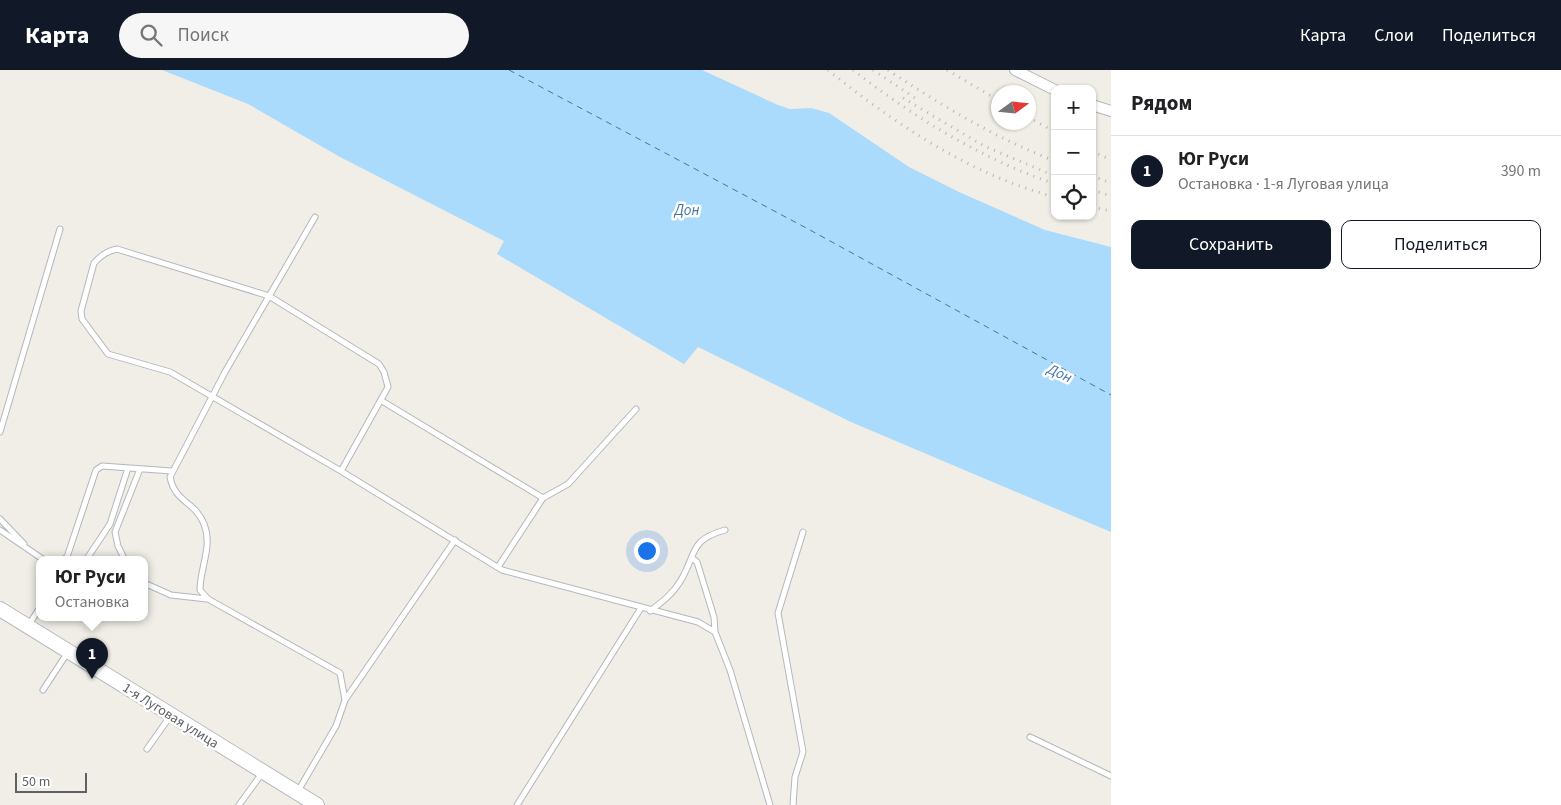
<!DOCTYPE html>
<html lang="ru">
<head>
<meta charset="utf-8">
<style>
	body { margin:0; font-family:"Source Sans 3",sans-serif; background:#f6f6f6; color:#202124 }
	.controls { position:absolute; right:15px; top:15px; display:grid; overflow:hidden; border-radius:10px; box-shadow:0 1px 4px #0004 }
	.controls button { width:45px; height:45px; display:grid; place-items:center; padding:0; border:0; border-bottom:1px solid #e0e0e0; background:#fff; color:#202124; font:25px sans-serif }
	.compass { position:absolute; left:991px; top:15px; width:45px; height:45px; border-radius:50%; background:#fff; box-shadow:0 1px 4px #0004; rotate:75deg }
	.scale { position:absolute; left:15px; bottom:12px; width:72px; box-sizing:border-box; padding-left:5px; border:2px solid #5e6267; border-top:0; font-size:14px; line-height:18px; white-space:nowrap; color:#5e6267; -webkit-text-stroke:4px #fff; paint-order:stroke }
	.you { position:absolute; left:646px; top:480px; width:18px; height:18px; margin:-12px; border:4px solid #fff; border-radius:50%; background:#1a73e8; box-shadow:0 0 0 8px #1a73e833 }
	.badge { display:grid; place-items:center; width:32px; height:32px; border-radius:50%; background:#111827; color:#fff; font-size:16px; font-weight:700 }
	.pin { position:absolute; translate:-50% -41px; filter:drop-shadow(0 1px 2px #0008) }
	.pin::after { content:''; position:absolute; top:26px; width:18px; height:15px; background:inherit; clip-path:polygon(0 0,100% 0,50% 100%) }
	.popup { position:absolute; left:36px; top:486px; width:112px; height:65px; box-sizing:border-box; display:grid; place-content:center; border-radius:10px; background:#fff; filter:drop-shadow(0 1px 4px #0005); font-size:16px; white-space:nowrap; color:#757577 }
	.popup b { font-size:19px; color:#202124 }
	.popup::after { content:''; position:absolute; left:50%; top:100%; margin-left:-10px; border:10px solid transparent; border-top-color:#fff }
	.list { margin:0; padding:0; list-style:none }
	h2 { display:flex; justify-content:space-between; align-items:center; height:65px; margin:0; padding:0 20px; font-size:21px }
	h2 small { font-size:16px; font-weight:400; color:#757577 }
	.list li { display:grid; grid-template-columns:32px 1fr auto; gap:15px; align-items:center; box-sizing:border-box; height:70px; padding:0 20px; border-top:1px solid #e0e0e0 }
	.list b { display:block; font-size:19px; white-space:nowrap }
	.list p { margin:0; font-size:16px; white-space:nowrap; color:#757577 }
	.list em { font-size:16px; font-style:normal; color:#757577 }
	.actions { display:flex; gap:10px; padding:15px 20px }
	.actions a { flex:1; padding:11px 0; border:1px solid #111827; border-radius:10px; text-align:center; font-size:18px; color:#111827 }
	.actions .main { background:#111827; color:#fff }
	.icon { flex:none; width:28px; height:28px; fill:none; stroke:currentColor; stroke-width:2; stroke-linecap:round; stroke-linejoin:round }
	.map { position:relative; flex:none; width:1111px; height:735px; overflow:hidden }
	header { display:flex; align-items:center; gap:30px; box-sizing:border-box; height:70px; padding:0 25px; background:#111827; color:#fff }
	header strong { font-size:24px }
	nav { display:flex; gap:28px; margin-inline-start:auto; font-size:18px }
	.search { width:350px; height:45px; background:#f6f6f6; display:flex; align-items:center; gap:12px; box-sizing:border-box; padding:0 18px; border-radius:28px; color:#757577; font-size:19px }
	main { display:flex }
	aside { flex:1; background:#fff }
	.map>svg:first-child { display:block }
	.water { fill:#aadbfc }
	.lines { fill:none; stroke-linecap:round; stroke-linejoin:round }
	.ferry { stroke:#4376a7; stroke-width:1; stroke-dasharray:6 5; stroke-linecap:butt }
	.service-casing { stroke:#b4b7bb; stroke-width:7 }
	.minor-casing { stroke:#b4b7bb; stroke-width:12 }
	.secondary-casing { stroke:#b5b9be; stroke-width:16 }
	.service { stroke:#fff; stroke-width:5 }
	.minor { stroke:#fff; stroke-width:10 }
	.secondary { stroke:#fff; stroke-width:14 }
	.rail { stroke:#b5b6b7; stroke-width:3; stroke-dasharray:1 6; stroke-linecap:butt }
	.labels { text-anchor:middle; stroke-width:5; stroke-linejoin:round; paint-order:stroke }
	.street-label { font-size:14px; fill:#5e6267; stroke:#fff }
	.water-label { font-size:15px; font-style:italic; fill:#4376a7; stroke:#fff }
</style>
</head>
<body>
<header>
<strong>Карта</strong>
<div class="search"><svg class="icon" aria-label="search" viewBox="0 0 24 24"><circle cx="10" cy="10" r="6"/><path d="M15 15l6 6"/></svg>Поиск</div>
<nav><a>Карта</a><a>Слои</a><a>Поделиться</a></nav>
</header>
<main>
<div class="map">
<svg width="1111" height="735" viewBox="0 0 1111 735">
	<rect width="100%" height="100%" fill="#f0eee7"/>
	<path class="water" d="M162 0H702L778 35 790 39 811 38 829 43 909 97 959 122 1045 160 1111 177V462L851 352 698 277 684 294 497 184 504 171 340 87 248 34Z"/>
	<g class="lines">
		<path class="ferry" d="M509 0 810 160 1111 325"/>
		<g class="service-casing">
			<path id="service" d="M382 331 543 428
				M0 362 60 159
				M341 401 388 317 384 302 379 294 269 226 117 179C107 181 101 185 94 193L81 241 82 249 108 284 170 302 341 401 502 500 698 552 715 562 730 600 770 735
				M0 449 24 474
				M0 460 44 490
				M692 488 697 492 714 547 715 562
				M62 490 67 487 96 400 102 396 172 401
				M86 490 110 454 128 398
				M125 490 118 476 115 462 140 399
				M498 497 543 428 568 414 636 339
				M144 513 171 525 207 529
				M650 541C662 532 673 524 681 510 697 483 689 470 725 460
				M28 556 39 539
				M43 620 68 582
				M345 630 455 470
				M1030 667 1111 706
				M147 679 171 645
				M298 721 336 656 345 630 340 603 208 529 200 520C200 497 213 477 204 454 195 431 175 433 170 407L225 302 315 147
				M239 735 263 702
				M517 735 641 538
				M793 735 795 707 803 682 778 543 803 462"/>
		</g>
		<g class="minor-casing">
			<path id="minor" d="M1015 0 1055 20
				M1092 35 1111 41"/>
		</g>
		<g class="secondary-casing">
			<path id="secondary" d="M0 539 317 735"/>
		</g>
		<use href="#service" class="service"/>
		<use href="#minor" class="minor"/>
		<use href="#secondary" class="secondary"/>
		<path class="rail" d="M828 0C895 54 971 105 1055 127
			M853 0C915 48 980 88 1055 114
			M873 0 915 28
			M888 0C941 35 995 68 1055 91
			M947 0 998 30
			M903 28 984 76 1055 106
			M1028 47 1055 62
			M1092 81 1111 90
			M1092 106 1111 113
			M1092 120 1111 126
			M1092 137 1111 141"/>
	</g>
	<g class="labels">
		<g class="street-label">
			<text transform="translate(171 645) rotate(32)" y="5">1-я Луговая улица</text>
		</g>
		<g class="water-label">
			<text x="687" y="145">Дон</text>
			<text transform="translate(1060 303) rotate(24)" y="5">Дон</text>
		</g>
	</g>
</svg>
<div class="controls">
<button>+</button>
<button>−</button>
<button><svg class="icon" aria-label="locate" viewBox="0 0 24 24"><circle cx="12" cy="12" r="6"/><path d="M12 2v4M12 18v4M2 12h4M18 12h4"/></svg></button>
</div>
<svg class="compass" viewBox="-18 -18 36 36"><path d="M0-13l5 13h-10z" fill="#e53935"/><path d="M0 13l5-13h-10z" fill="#757577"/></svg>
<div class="scale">50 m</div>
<div class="you"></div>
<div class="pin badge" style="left:92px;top:609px">1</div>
<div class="popup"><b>Юг Руси</b>Остановка</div>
</div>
<aside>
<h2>Рядом<small></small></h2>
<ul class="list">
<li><span class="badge">1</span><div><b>Юг Руси</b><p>Остановка · 1-я Луговая улица</p></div><em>390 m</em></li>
</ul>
<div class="actions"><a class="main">Сохранить</a><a>Поделиться</a></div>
</aside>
</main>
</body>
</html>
